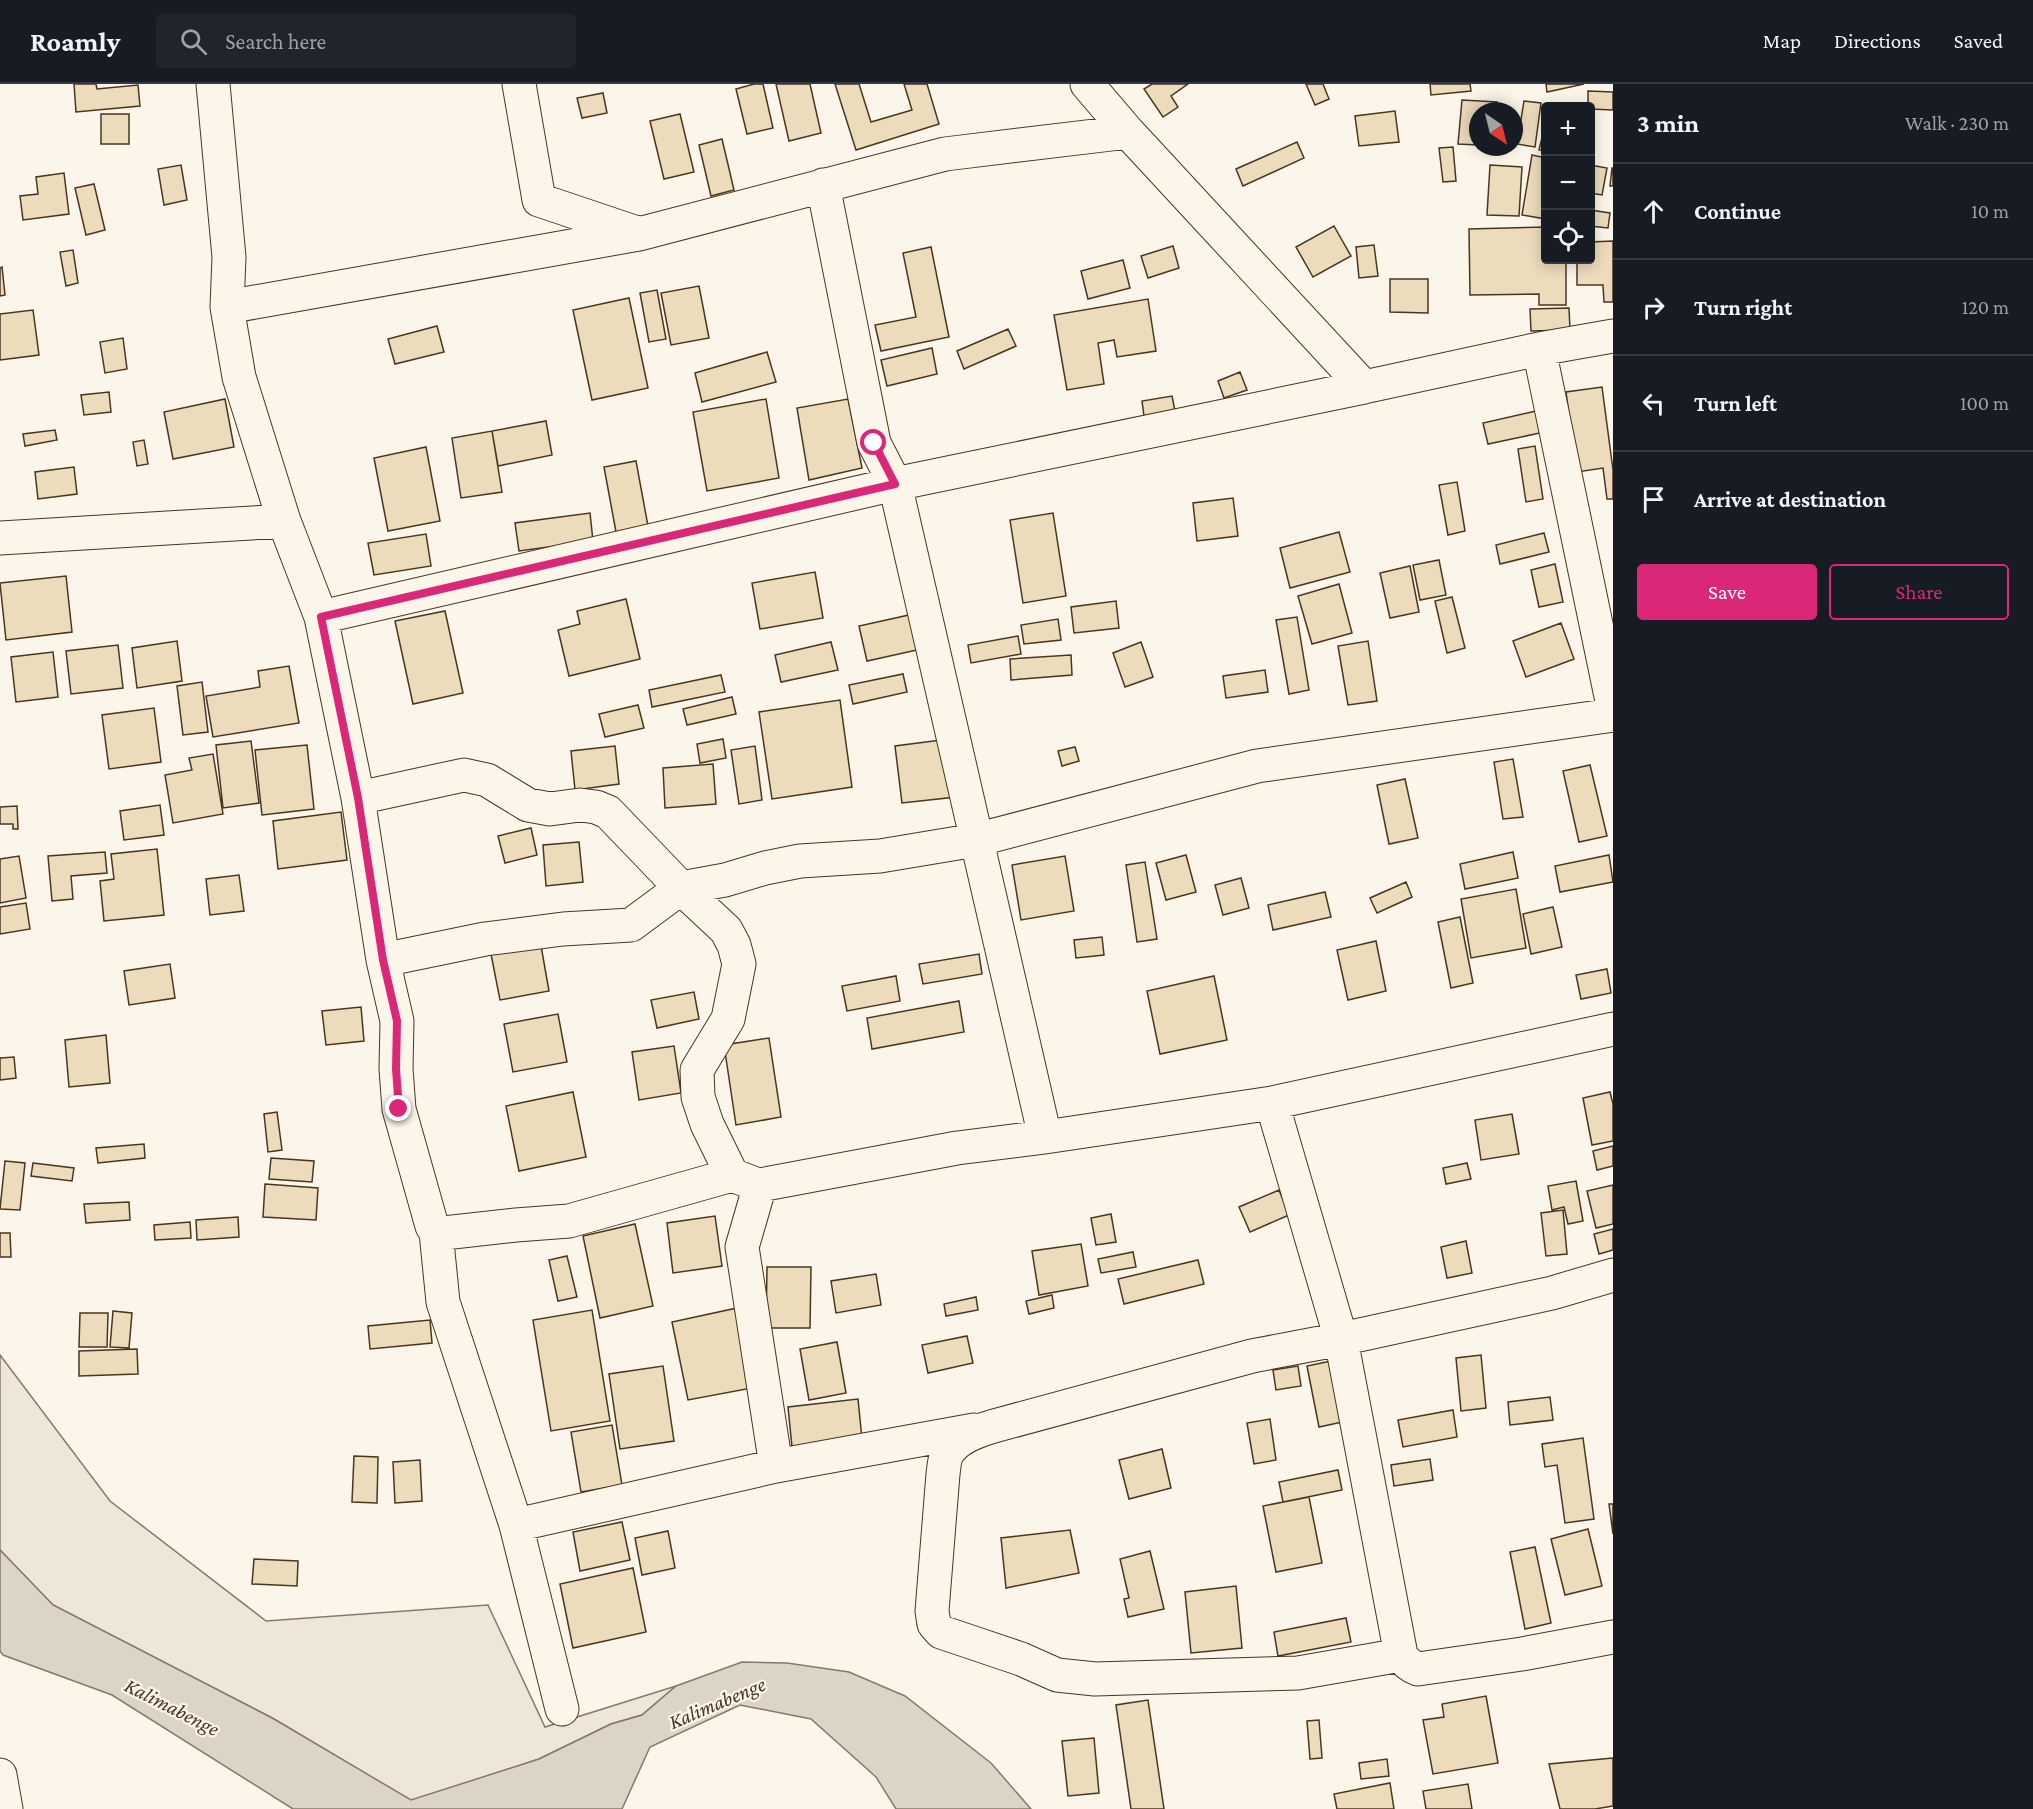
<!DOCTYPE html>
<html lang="en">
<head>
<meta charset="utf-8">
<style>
	body { margin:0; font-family:"Crimson Pro",serif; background:#20242c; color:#f1f3f6 }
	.controls { position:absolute; right:18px; top:18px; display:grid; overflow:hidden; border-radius:6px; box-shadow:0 3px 15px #0003 }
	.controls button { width:54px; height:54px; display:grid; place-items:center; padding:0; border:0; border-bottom:2px solid #363941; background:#171b24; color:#f1f3f6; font:30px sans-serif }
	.compass { position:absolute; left:1469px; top:18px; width:54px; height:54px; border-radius:50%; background:#171b24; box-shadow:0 3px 15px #0003; rotate:145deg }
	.stop { position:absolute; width:18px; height:18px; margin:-14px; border:4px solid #db2777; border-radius:50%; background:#fff }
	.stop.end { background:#db2777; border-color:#fff; box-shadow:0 2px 6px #0008 }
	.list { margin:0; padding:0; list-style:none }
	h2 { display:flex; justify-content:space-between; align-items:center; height:78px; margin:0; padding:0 24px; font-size:26px }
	h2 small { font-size:20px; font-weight:400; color:#9ea1a6 }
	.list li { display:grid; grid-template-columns:39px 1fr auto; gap:18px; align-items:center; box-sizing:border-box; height:96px; padding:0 24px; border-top:2px solid #363941 }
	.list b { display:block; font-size:22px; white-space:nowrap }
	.list em { font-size:20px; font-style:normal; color:#9ea1a6 }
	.actions { display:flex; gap:12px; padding:18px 24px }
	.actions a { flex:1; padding:14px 0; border:2px solid #db2777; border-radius:6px; text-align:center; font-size:21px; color:#db2777 }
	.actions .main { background:#db2777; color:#fff }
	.icon { flex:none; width:33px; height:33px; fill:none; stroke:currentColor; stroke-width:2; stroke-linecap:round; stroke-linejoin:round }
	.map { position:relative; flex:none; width:1613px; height:1725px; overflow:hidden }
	header { display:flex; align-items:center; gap:36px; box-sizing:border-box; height:84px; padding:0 30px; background:#171b24; border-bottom:2px solid #363941 }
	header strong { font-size:28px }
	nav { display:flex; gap:33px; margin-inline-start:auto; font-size:21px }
	.search { width:420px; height:54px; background:#20242c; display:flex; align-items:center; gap:15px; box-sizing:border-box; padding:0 21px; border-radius:6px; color:#9ea1a6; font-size:22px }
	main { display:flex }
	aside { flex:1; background:#171b24 }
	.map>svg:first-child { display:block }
	.green { fill:#ede6d9; stroke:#887966; stroke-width:1.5 }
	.water { fill:#dcd4c6; stroke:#887966; stroke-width:1.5 }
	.building { fill:#ecdcbc; stroke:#4a3520; stroke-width:1.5 }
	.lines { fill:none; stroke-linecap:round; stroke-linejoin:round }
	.minor-casing { stroke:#4a3520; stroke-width:35 }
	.minor { stroke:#fbf6e9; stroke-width:33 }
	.route { stroke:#db2777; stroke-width:8 }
	.labels { text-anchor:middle; stroke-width:4.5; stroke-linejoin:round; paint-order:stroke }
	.water-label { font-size:21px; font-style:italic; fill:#4a3520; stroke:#fbf6e9 }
</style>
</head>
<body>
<header>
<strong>Roamly</strong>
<div class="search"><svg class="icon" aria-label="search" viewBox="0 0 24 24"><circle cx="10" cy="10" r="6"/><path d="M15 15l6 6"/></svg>Search here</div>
<nav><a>Map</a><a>Directions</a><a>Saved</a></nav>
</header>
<main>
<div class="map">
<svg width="1613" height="1725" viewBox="0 0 1613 1725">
	<rect width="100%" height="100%" fill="#fbf6e9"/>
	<path class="green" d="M0 1271 110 1417 266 1537 488 1521 545 1643 676 1602 642 1631 611 1640 539 1675 411 1717 274 1635 53 1521 0 1466Z"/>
	<path class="water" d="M0 1466 53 1521 274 1635 411 1716 539 1675 611 1640 642 1631 676 1602 742 1578 787 1579 849 1588 905 1612 991 1679 1031 1725H896L876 1693 811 1635 740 1621 650 1663 622 1725H293L112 1611 3 1571 0 1567Z"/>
	<path class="building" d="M74 0H96L97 5 138 1 140 22 76 28Z
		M754 0H763L773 44 747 50 736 5Z
		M776 0H810L821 49 789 57Z
		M835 0H859L871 38 912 26 904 0H927L939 40 856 66Z
		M1152 0H1188L1171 12 1178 23 1163 33 1144 5Z
		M1306 0H1323L1329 15 1315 21Z
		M1430 0H1470L1471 7 1431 11Z
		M1546 0H1584L1547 8Z
		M1588 7 1613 8V26L1590 25V22H1588Z
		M603 9 607 29 582 34 577 14Z
		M1462 16 1497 18 1496 27H1478V61L1458 60Z
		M1524 17 1541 19 1535 63 1517 60Z
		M1395 27 1399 58 1359 62 1355 32Z
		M101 30H129V60H101Z
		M680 30 694 88 664 95 650 37Z
		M1546 38V67L1539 66Z
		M722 55 734 106 711 112 699 61Z
		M1297 58 1304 74 1243 102 1236 85Z
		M1453 63 1456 97 1443 98 1439 64Z
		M1532 71 1546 74V135L1522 131Z
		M181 81 187 116 164 121 158 85Z
		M1490 81 1522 83 1519 132 1487 131Z
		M1590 81 1607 84 1602 111 1590 109Z
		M1612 84H1613V102H1610Z
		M64 89 69 130 23 136 20 112 38 110 36 93Z
		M94 100 105 146 86 151 75 104Z
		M1590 126 1610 129 1608 144 1590 142Z
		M1334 142 1351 172 1313 193 1296 163Z
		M1546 143V176H1566V221H1539V210L1470 211 1469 145Z
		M1613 157V218H1604L1603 201H1577V176H1590V158Z
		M1374 161 1378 192 1359 194 1356 163Z
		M1173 162 1179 184 1148 194 1141 172Z
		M931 163 949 253 881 267 875 241 916 233 903 169Z
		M73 166 78 199 66 202 60 168Z
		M1123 176 1130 204 1088 215 1081 187Z
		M2 183 5 211 0 212V184Z
		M1390 195H1428V229L1390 228Z
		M699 202 709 254 671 261 661 209Z
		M657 206 666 255 649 258 640 209Z
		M629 214 648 304 592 316 573 226Z
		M1148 215 1156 267 1117 273 1114 256 1098 259 1104 300 1067 306 1054 231Z
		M1569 224 1570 246 1531 247 1530 225Z
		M33 226 39 271 0 276V230Z
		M437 242 444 268 395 280 388 255Z
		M1008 245 1016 262 964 285 957 267Z
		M123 254 127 285 105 289 100 258Z
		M932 264 937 290 887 302 881 276Z
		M767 268 776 298 702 318 695 289Z
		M1240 288 1247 306 1224 314 1218 297Z
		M1602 303 1613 386V415H1607L1603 384 1577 388 1566 308Z
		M109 308 111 328 84 331 81 311Z
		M1172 312 1175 327 1144 332 1142 317Z
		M225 315 234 363 173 375 164 328Z
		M766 315 779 394 707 407 693 328Z
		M848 315 862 384 809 396 797 324Z
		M1536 327 1540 349 1488 360 1483 339Z
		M546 337 552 371 498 382 492 347Z
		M55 346 57 356 25 362 23 350Z
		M492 347 502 408 461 414 452 354Z
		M144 356 148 380 137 382 133 358Z
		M1535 362 1543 415 1526 418 1518 365Z
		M426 363 440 437 388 447 374 374Z
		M636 377 648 442 616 448 604 383Z
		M74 383 77 410 38 415 35 388Z
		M1457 398 1465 447 1448 451 1439 401Z
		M1233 414 1238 452 1197 457 1193 419Z
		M590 429 593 457 519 467 515 439Z
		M1053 429 1066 512 1023 519 1010 436Z
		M1339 448 1350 488 1290 504 1280 464Z
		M1544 449 1549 468 1500 480 1496 461Z
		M426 450 431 482 374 491 368 459Z
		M1439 476 1446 511 1420 516 1413 481Z
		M1555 480 1563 518 1539 523 1531 486Z
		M1410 482 1419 528 1390 534 1380 489Z
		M815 488 823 534 760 545 752 499Z
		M66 492 72 548 6 556 0 499Z
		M1339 500 1352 549 1312 560 1298 512Z
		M1452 513 1465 564 1447 569 1435 517Z
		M626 515 640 575 569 592 558 546 580 540 577 527Z
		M1116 517 1119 544 1074 549 1071 523Z
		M445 527 463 609 413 620 395 537Z
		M909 531 917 566 867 577 859 542Z
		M1297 533 1309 606 1289 610 1276 536Z
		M1058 535 1061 556 1024 560 1021 541Z
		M1561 539 1574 575 1526 593 1513 557Z
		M1018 552 1021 570 971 579 968 561Z
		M177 557 182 597 137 604 132 564Z
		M1368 557 1377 617 1348 621 1338 562Z
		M831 558 838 586 781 598 775 571Z
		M1141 558 1153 593 1125 603 1113 569Z
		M118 561 123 604 71 610 66 567Z
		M53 568 58 613 16 618 11 573Z
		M1071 571 1072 591 1011 596 1010 575Z
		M289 582 299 639 213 653 206 612 260 603 258 587Z
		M1265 586 1268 608 1226 614 1223 592Z
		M903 590 907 608 853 620 849 601Z
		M721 591 725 608 652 623 649 606Z
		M202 598 208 648 183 651 177 602Z
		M732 613 736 630 687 641 683 625Z
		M840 616 852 703 772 715 759 628Z
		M638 621 644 644 605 653 599 630Z
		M154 624 161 678 109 685 102 631Z
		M723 655 726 674 700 679 697 660Z
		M949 655 956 713 902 719 895 662Z
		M251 657 259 719 223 724 216 661Z
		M307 661 314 725 262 731 255 666Z
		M615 662 619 700 575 706 571 667Z
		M755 662 762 716 739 720 731 666Z
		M1075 663 1079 677 1062 682 1058 667Z
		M213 670 223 730 173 739 165 691 192 686 189 674Z
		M1513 675 1523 733 1503 735 1494 678Z
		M713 680 716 720 665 724 663 684Z
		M1590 681 1607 752 1579 758 1563 687Z
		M1405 695 1418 754 1389 760 1377 701Z
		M160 721 164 751 124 756 120 727Z
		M17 722 18 745H13V740H0V723Z
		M341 728 347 776 278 785 273 737Z
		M531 744 537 771 505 779 498 752Z
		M579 758 583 798 546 802 543 761Z
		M157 765 164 831 104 837 100 797 114 795 111 770Z
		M105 768 107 789 71 792 73 815 52 817 48 772Z
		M1513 768 1518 794 1465 805 1460 780Z
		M1186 771 1196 808 1166 816 1156 779Z
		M1609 771 1613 798 1560 808 1555 782Z
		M19 772 26 814 0 819V775Z
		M1065 772 1074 827 1021 836 1012 781Z
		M1145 778 1157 855 1137 858 1126 781Z
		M239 791 244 827 210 831 206 795Z
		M1241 794 1249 824 1223 831 1215 801Z
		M1406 798 1412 813 1377 829 1370 814Z
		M1516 805 1526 864 1471 874 1461 815Z
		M1325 808 1331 833 1273 846 1268 821Z
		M26 819 30 845 0 850V823Z
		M1553 823 1562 863 1531 870 1523 830Z
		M1460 833 1473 899 1451 904 1438 838Z
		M1102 853 1104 871 1076 874 1074 856Z
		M540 856 549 907 500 916 490 865Z
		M1376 857 1386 907 1348 916 1337 866Z
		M979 870 982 890 923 900 919 880Z
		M170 880 175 914 129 921 124 887Z
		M1607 885 1611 909 1581 915 1576 891Z
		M896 892 900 917 847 927 842 902Z
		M1214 892 1227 956 1160 970 1147 907Z
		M694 908 699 935 657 944 651 916Z
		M959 917 964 948 872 965 867 934Z
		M361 923 364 957 326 961 322 927Z
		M558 930 567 978 513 988 504 940Z
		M106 951 110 999 69 1003 65 956Z
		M769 954 781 1033 736 1041 724 961Z
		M674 962 681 1009 639 1016 632 968Z
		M14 973 16 994 0 996V974Z
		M573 1008 586 1073 519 1087 506 1022Z
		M1610 1008 1613 1020V1057L1592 1061 1583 1014Z
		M277 1028 282 1066 268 1068 264 1030Z
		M1512 1030 1519 1070 1481 1076 1475 1036Z
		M144 1060 145 1074 98 1079 96 1064Z
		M1613 1062V1082L1597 1086 1593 1067Z
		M271 1074 314 1077 312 1098 269 1095Z
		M5 1077 25 1079 20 1126 0 1125Z
		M33 1079 74 1084 72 1097 31 1092Z
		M1467 1079 1471 1095 1446 1100 1443 1084Z
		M1576 1097 1583 1137 1568 1140 1564 1123 1552 1126 1548 1102Z
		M265 1100 318 1104 316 1136 263 1133Z
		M1613 1101V1140L1596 1144 1587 1107Z
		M1279 1106 1289 1131 1250 1148 1239 1123Z
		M129 1118 130 1136 86 1139 84 1120Z
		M1563 1126 1567 1170 1546 1172 1541 1129Z
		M1111 1130 1116 1158 1096 1161 1091 1134Z
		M715 1132 722 1182 673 1189 667 1139Z
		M238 1133 239 1153 197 1156 196 1136Z
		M190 1138 191 1154 155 1156 154 1141Z
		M635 1140 653 1222 600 1234 583 1152Z
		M1613 1145V1166L1599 1170 1594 1150Z
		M0 1149H10L11 1173H0Z
		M1466 1157 1472 1189 1447 1194 1441 1163Z
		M1081 1160 1088 1202 1039 1211 1032 1167Z
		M1133 1168 1136 1183 1101 1189 1098 1175Z
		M567 1172 577 1213 558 1217 549 1176Z
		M1198 1176 1204 1200 1124 1220 1118 1195Z
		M767 1183H811L810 1244H766Z
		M876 1190 881 1221 836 1229 831 1197Z
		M1052 1211 1054 1224 1029 1230 1026 1217Z
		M976 1213 978 1226 946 1232 944 1220Z
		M737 1224 752 1304 688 1316 672 1238Z
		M592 1226 610 1337 551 1347 533 1236Z
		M113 1227 132 1229 129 1264 110 1263Z
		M80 1229H108L107 1263H79Z
		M430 1236 432 1259 370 1265 368 1242Z
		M967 1252 973 1279 928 1289 922 1261Z
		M837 1258 846 1309 809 1316 800 1265Z
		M137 1265 138 1290 79 1292V1267Z
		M1481 1271 1486 1324 1461 1327 1456 1274Z
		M1336 1276 1347 1337 1319 1343 1307 1282Z
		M663 1282 674 1357 620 1365 609 1290Z
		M1298 1282 1301 1302 1276 1306 1273 1286Z
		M1550 1313 1553 1336 1510 1341 1508 1318Z
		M858 1315 862 1355 792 1363 788 1323Z
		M1453 1326 1457 1353 1403 1363 1398 1336Z
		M1270 1335 1276 1376 1254 1380 1247 1339Z
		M612 1341 622 1401 581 1408 571 1348Z
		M1583 1354 1594 1435 1565 1439 1557 1381 1545 1383 1542 1360Z
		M1162 1365 1171 1404 1129 1415 1119 1376Z
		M354 1372 378 1373 377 1419 352 1418Z
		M1430 1375 1433 1396 1394 1402 1391 1381Z
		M420 1376 422 1417 395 1419 393 1378Z
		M1338 1386 1342 1406 1283 1418 1279 1398Z
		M1309 1413 1322 1479 1276 1488 1263 1422Z
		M1609 1420H1613V1450Z
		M622 1438 630 1476 580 1487 573 1448Z
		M1588 1445 1602 1502 1565 1511 1551 1455Z
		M1070 1446 1079 1489 1006 1504 1001 1454Z
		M668 1447 675 1484 642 1491 635 1454Z
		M1535 1463 1551 1539 1525 1545 1510 1468Z
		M1150 1467 1164 1525 1128 1533 1124 1515 1129 1514 1120 1475Z
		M254 1475 298 1477 297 1502 252 1500Z
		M633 1484 646 1548 573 1564 560 1500Z
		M1236 1502 1242 1564 1191 1569 1185 1508Z
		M1346 1534 1351 1558 1278 1572 1274 1548Z
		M1486 1612 1498 1679 1433 1690 1423 1636 1444 1633 1442 1620Z
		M1148 1616 1164 1725H1131L1116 1621Z
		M1319 1636 1322 1674 1310 1675 1307 1637Z
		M1094 1654 1099 1709 1068 1712 1062 1657Z
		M1613 1674V1722L1595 1725H1560L1549 1680Z
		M1387 1675 1389 1692 1361 1695 1359 1679Z
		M1390 1699 1394 1725H1337L1334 1710Z
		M1468 1700 1472 1725H1426L1423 1707Z"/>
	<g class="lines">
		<g class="minor-casing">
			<path id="minor" d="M213 0 229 173 227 223 239 293 284 437 321 533
				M519 0 539 116 637 149
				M1087 0 1128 48 1364 303 1539 265 1613 252
				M823 101 874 359 895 400 1045 1053
				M227 223 639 150 945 70 1128 48
				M1539 265 1613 622
				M0 454 284 437
				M358 714 464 691 487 696 528 721 550 725 580 721 596 723 608 728 681 804 726 846 734 861 739 880 728 935 697 986 698 1013 707 1040 732 1091
				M383 876 485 855 563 845 631 841 681 804 725 796 765 784 800 777 880 772 976 756 1257 682 1613 631
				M436 1148 444 1149 516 1141 569 1137 732 1091 753 1099
				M1613 1191 1552 1209 1341 1255 1401 1571C1405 1578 1410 1582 1418 1585L1522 1570 1613 1553
				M776 1382 742 1163 760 1101 957 1064 1045 1053 1272 1019
				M516 1441 776 1382 974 1346
				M1401 1571 1298 1589 1095 1595 1057 1591 1021 1575 941 1548 934 1540 932 1527 943 1390C944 1384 944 1376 947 1370 956 1354 977 1347 994 1342L1252 1272 1341 1255 1272 1019 1613 945
				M562 1625 516 1441 443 1218 436 1148 432 1142 399 1025 396 985 397 937 383 876 358 714 321 533 895 400 1364 303
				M0 1691 6 1725"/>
		</g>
		<use href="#minor" class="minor"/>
	</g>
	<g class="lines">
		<path class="route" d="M399 1025 396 985 397 937 383 876 358 714 321 533 895 400 874 359"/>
	</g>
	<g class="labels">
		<g class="water-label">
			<text transform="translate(717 1619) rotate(-23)" y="7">Kalimabenge</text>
			<text transform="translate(172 1623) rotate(27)" y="7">Kalimabenge</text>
		</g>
	</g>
</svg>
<div class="controls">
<button>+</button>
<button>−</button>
<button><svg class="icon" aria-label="locate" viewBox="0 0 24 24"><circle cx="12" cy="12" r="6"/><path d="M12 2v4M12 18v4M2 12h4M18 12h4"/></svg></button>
</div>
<svg class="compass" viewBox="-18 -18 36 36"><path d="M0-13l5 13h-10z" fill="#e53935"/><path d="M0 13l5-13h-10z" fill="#9ea1a6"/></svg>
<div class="stop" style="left:874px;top:359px"></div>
<div class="stop end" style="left:399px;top:1025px"></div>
</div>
<aside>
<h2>3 min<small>Walk · 230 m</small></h2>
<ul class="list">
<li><svg class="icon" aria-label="ahead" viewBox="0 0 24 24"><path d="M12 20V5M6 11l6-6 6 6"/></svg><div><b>Continue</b></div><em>10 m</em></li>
<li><svg class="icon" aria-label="right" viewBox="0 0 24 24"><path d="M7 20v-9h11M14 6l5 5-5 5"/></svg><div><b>Turn right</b></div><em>120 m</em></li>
<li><svg class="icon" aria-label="left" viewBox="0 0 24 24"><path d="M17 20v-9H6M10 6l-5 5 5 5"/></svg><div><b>Turn left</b></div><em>100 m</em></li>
<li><svg class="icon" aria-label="arrive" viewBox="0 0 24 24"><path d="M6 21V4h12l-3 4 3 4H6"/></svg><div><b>Arrive at destination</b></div></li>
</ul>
<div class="actions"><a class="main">Save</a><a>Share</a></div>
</aside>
</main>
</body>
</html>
